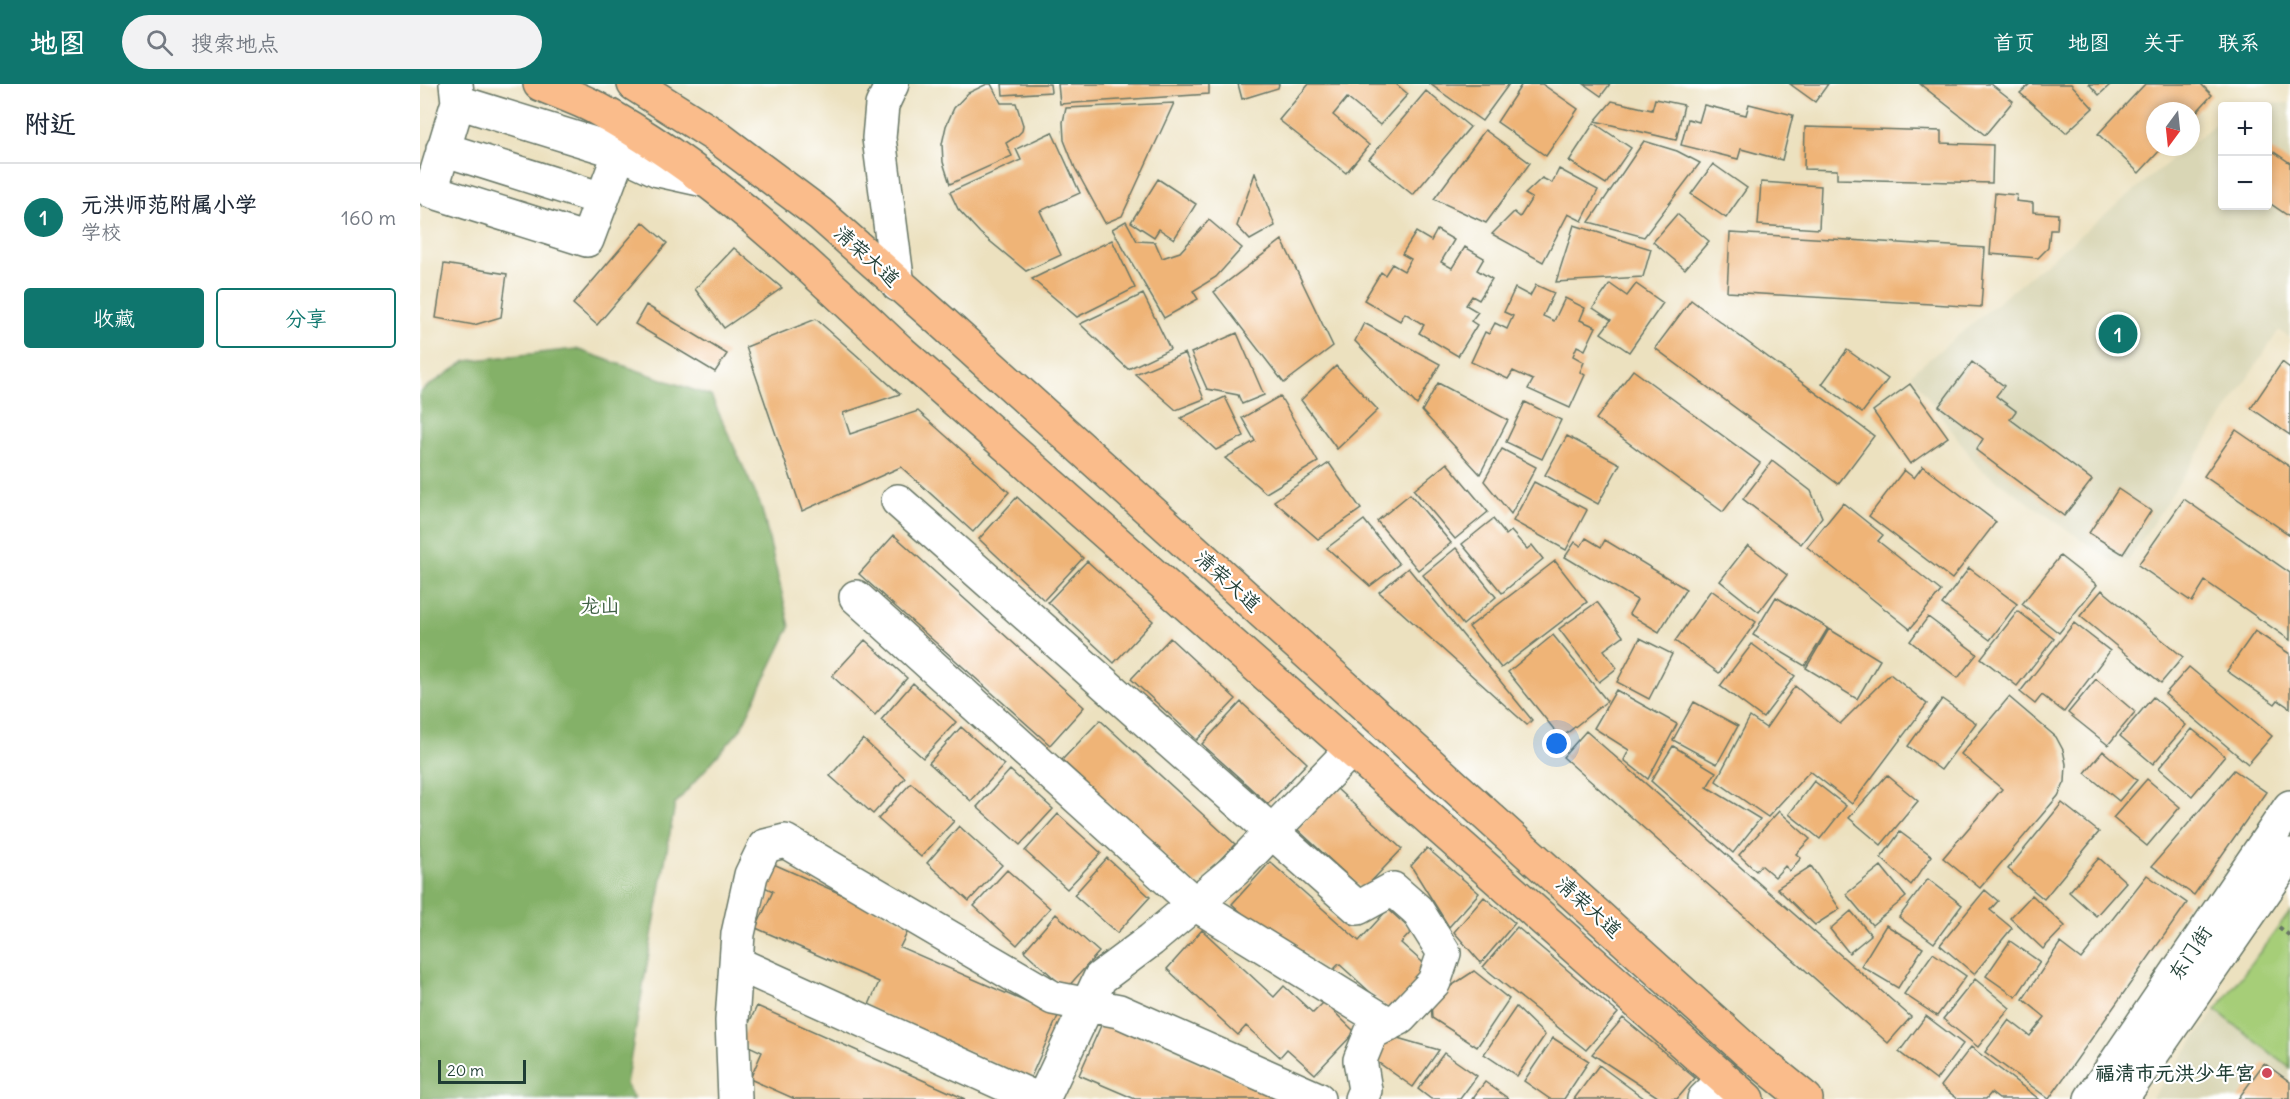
<!DOCTYPE html>
<html lang="zh">
<head>
<meta charset="utf-8">
<style>
	body { margin:0; font-family:Delius,"LXGW WenKai TC",sans-serif; background:#f2f2f3; color:#1f2937 }
	.controls { position:absolute; right:18px; top:18px; display:grid; overflow:hidden; border-radius:6px; box-shadow:0 3px 9px #0003 }
	.controls button { width:54px; height:54px; display:grid; place-items:center; padding:0; border:0; border-bottom:2px solid #e0e1e3; background:#fff; color:#1f2937; font:30px sans-serif }
	.compass { position:absolute; left:1726px; top:18px; width:54px; height:54px; border-radius:50%; background:#fff; box-shadow:0 3px 9px #0003; rotate:195deg }
	.scale { position:absolute; left:18px; bottom:15px; width:88px; box-sizing:border-box; padding-left:6px; border:3px solid #1f3d34; border-top:0; font-size:16px; line-height:21px; white-space:nowrap; color:#1f3d34; -webkit-text-stroke:4px #fff; paint-order:stroke }
	.you { position:absolute; left:1137px; top:660px; width:21px; height:21px; margin:-15px; border:4px solid #fff; border-radius:50%; background:#1a73e8; box-shadow:0 0 0 9px #1a73e833 }
	.badge { display:grid; place-items:center; width:39px; height:39px; border-radius:50%; background:#0f766e; color:#fff; font-size:20px; font-weight:700 }
	.pin { position:absolute; translate:-50% -50%; border:3px solid #fff; box-shadow:0 2px 6px #0006 }
	.list { margin:0; padding:0; list-style:none }
	h2 { display:flex; justify-content:space-between; align-items:center; height:78px; margin:0; padding:0 24px; font-size:26px }
	h2 small { font-size:20px; font-weight:400; color:#747a83 }
	.list li { display:grid; grid-template-columns:39px 1fr auto; gap:18px; align-items:center; box-sizing:border-box; height:108px; padding:0 24px; border-top:2px solid #e0e1e3 }
	.list b { display:block; font-size:22px; white-space:nowrap }
	.list p { margin:0; font-size:20px; white-space:nowrap; color:#747a83 }
	.list em { font-size:20px; font-style:normal; color:#747a83 }
	.actions { display:flex; gap:12px; padding:18px 24px }
	.actions a { flex:1; padding:14px 0; border:2px solid #0f766e; border-radius:6px; text-align:center; font-size:21px; color:#0f766e }
	.actions .main { background:#0f766e; color:#fff }
	.icon { flex:none; width:33px; height:33px; fill:none; stroke:currentColor; stroke-width:2; stroke-linecap:round; stroke-linejoin:round }
	.map { position:relative; flex:none; width:1870px; height:1015px; overflow:hidden }
	header { display:flex; align-items:center; gap:36px; box-sizing:border-box; height:84px; padding:0 30px; background:#0f766e; color:#fff }
	header strong { font-size:28px }
	nav { display:flex; gap:33px; margin-inline-start:auto; font-size:21px }
	.search { width:420px; height:54px; background:#f2f2f3; display:flex; align-items:center; gap:15px; box-sizing:border-box; padding:0 21px; border-radius:33px; color:#747a83; font-size:22px }
	main { display:flex }
	aside { flex:1; background:#fff }
	.map>svg:first-child { display:block }
	.built { fill:#d9d6b5 }
	.green { fill:#a6ce78; stroke:#628656; stroke-width:1.5 }
	.forest { fill:#84b168; stroke:#52774e; stroke-width:1.5 }
	.building { fill:#efb477 }
	.lines { fill:none; stroke-linecap:round; stroke-linejoin:round }
	.minor-casing { stroke:#677665; stroke-width:36 }
	.major-casing { stroke:#677665; stroke-width:36 }
	.path { stroke:#677665; stroke-width:4; stroke-dasharray:4.5 4.5; stroke-linecap:butt }
	.minor { stroke:#fff; stroke-width:33 }
	.major { stroke:#fabc8b; stroke-width:33 }
	.poi-dot { fill:#d1495b; stroke:#fff; stroke-width:2 }
	.labels { text-anchor:middle; stroke-width:4.5; stroke-linejoin:round; paint-order:stroke }
	.street-label { font-size:20px; fill:#1f3d34; stroke:#fff }
	.park-label { font-size:20px; fill:#416145; stroke:#fff }
	.poi-label { font-size:20px; font-weight:bold; fill:#1f3d34; stroke:#fff; text-anchor:end }
</style>
</head>
<body>
<header>
<strong>地图</strong>
<div class="search"><svg class="icon" aria-label="search" viewBox="0 0 24 24"><circle cx="10" cy="10" r="6"/><path d="M15 15l6 6"/></svg>搜索地点</div>
<nav><a>首页</a><a>地图</a><a>关于</a><a>联系</a></nav>
</header>
<main>
<aside>
<h2>附近<small></small></h2>
<ul class="list">
<li><span class="badge">1</span><div><b>元洪师范附属小学</b><p>学校</p></div><em>160 m</em></li>
</ul>
<div class="actions"><a class="main">收藏</a><a>分享</a></div>
</aside>
<div class="map">
<svg width="1870" height="1015" viewBox="0 0 1870 1015">
	<rect width="100%" height="100%" fill="#fff"/>
	<filter id="ink" filterUnits="userSpaceOnUse"><feTurbulence type="fractalNoise" baseFrequency=".0167" numOctaves="2"/><feDisplacementMap in="SourceGraphic" scale="12" xChannelSelector="R" yChannelSelector="G"/><feConvolveMatrix kernelMatrix="1 2 1 2 8 2 1 2 1" color-interpolation-filters="sRGB"/></filter>
	<filter id="wash" filterUnits="userSpaceOnUse"><feTurbulence type="fractalNoise" baseFrequency=".008" numOctaves="4" result="noise"/><feDisplacementMap in="SourceGraphic" scale="24" xChannelSelector="R" yChannelSelector="G"/><feGaussianBlur stdDeviation="1.35" result="paint"/><feColorMatrix in="noise" values="0 0 0 0 0 0 0 0 0 0 0 0 0 0 0 0 0 1.4 0 .05"/><feComposite in="paint" operator="in"/></filter>
	<g filter="url(#wash)">
		<rect width="100%" height="100%" fill="#ece1bf"/>
		<path class="built" d="M1870 19V254L1859 246 1708 477H1692L1559 384 1491 290 1767 63H1771V60L1802 34V122H1848V22H1817L1820 20Z
			M1796 926 1870 984V1015H1731Z"/>
		<path class="green" d="M1870 828V984L1796 926Z"/>
		<path class="forest" d="M156 265 291 312 341 422 370 543 320 646 255 720 206 1000 214 1015H0V308L46 277Z"/>
		<g id="blocks">
			<path class="building" d="M567 0H571L581 19H596L603 41 602 47 597 52 586 59 592 72 530 100 523 78 522 60 526 42 534 24 548 9Z
				M582 0H630L631 8 583 11Z
				M638 0H789V10L640 20Z
				M818 0H859L858 4 822 15Z
				M889 0H976L988 10 960 41 927 14 913 31 949 61 926 89 859 36Z
				M1010 0H1089L1062 37Z
				M1102 0H1122L1158 25 1126 72 1077 38Z
				M1164 0H1190L1181 12Z
				M1370 0H1408L1395 18Z
				M1500 0H1571L1593 17 1565 51Z
				M1610 0H1651L1673 24 1646 49 1600 9Z
				M1669 0H1691L1679 11Z
				M1725 0H1781L1792 11 1771 34V27H1735V63H1743L1719 89 1678 50Z
				M1006 7 1050 43 993 111 949 75Z
				M1235 15 1264 21 1256 56 1175 37 1192 17 1232 26Z
				M754 19 702 132 685 139 655 84 644 56 643 38 646 24Z
				M1329 20 1373 31 1362 76 1321 65 1318 75 1261 61 1268 35 1279 38 1284 21 1326 31Z
				M1174 39 1211 64 1186 100 1149 77Z
				M1385 43 1521 47V59L1573 61 1572 99 1417 95V86L1384 85Z
				M1065 46 1110 79 1066 139 1014 115Z
				M632 48 660 109 620 127 641 171 606 187 560 149 538 125 530 108 601 76 596 65Z
				M1224 57 1257 67 1280 79 1224 153 1169 138Z
				M1848 64 1870 79V133L1848 118Z
				M1293 80 1327 104 1306 134 1271 110Z
				M1139 85 1178 106 1162 137 1148 130 1123 178 1072 150 1094 128 1100 133 1112 114 1105 110 1122 94 1132 99Z
				M835 89 855 142 830 156 817 142Z
				M738 95 776 120 754 155 739 145 734 153 711 138Z
				M1341 98 1401 102 1399 145 1338 141Z
				M1575 109 1597 111 1596 117 1613 119V128L1638 130 1637 146H1630L1628 164 1618 174 1570 170Z
				M1257 130 1289 157 1265 185 1233 158Z
				M789 136 822 164 796 193 773 207 778 215 744 234 692 145 706 137 717 157 735 158 742 174 760 168Z
				M223 138 247 159 177 241 153 220Z
				M1154 141 1231 165 1223 193 1136 198Z
				M1017 146 1034 156 1021 178 1032 184 1045 163 1064 174 1057 186 1072 195 1059 216 1052 212 1046 221 1058 228 1051 237 1057 241 1038 272 999 249 1004 241 985 229 980 237 944 216 961 188 965 191 972 180 984 187 991 175 982 170 996 148 1011 157Z
				M1310 149 1565 164 1561 223 1307 208Z
				M692 156 715 204 657 233 612 195Z
				M862 156 913 262 864 299 794 208Z
				M314 164 362 204 304 244 275 205Z
				M24 180 87 190 81 233 54 241 16 234Z
				M1190 200 1207 212 1216 200 1243 219 1209 268 1181 249 1191 236 1173 224Z
				M1116 201 1134 209 1123 232 1134 237 1145 214 1165 224 1160 236 1176 243 1165 266 1157 262 1153 272 1164 278 1160 288 1165 291 1150 324 1108 305 1113 296 1093 287 1088 295 1051 278 1065 248 1069 250 1075 239 1087 245 1093 232 1084 228 1095 204 1110 212Z
				M723 210 750 265 708 285 660 240Z
				M1271 216 1454 352 1418 400 1235 264Z
				M226 221 307 270 295 288 215 240Z
				M396 235 480 310 423 329 430 350 498 327 589 408 553 448 481 383 382 427 326 263Z
				M944 239 1020 280 997 321 935 257Z
				M817 249 844 311 822 320 818 311 787 305 771 269Z
				M1427 266 1468 295 1442 329 1402 300Z
				M765 269 784 315 756 326 715 290Z
				M1552 278 1584 302 1576 312 1596 327 1590 335 1672 396 1644 432 1556 366 1563 355 1519 322Z
				M1862 278 1870 284V351L1831 324Z
				M916 282 958 326 917 365 881 316Z
				M1213 286 1340 379 1303 428 1176 335Z
				M1018 299 1088 336 1060 390 1002 327Z
				M1490 300 1528 353 1490 380 1453 327Z
				M860 312 898 378 846 409 805 374 835 357 822 334Z
				M805 313 824 352 796 366 761 334Z
				M1105 318 1141 336 1122 375 1086 358Z
				M1816 346 1870 383V451L1784 392Z
				M1147 352 1200 380 1178 420 1125 391Z
				M1082 365 1116 383 1091 430 1064 397Z
				M1352 377 1391 407 1402 433 1381 460 1323 415Z
				M909 379 941 425 898 455 854 417Z
				M1027 379 1068 428 1035 455 994 406Z
				M1503 382 1576 438 1532 495 1449 432 1484 386 1494 394Z
				M1114 398 1167 426 1146 466 1093 437Z
				M1698 405 1731 427 1703 470 1669 449Z
				M990 410 1031 459 998 486 957 437Z
				M597 413 663 474 624 516 559 455Z
				M1764 415 1870 489V556L1785 497 1772 518 1718 481Z
				M1423 419 1463 451 1458 457 1521 507 1490 545 1387 463Z
				M1073 435 1086 451 1091 447 1107 465 1112 461 1123 475 1082 509 1042 460Z
				M944 436 979 480 950 502 907 464Z
				M474 451 664 623 630 661 439 490Z
				M1166 454 1181 463 1185 456 1266 505 1239 548 1209 530 1217 516 1145 473 1155 458 1161 462Z
				M1328 461 1367 491 1339 528 1300 497Z
				M1036 464 1076 513 1043 541 1003 491Z
				M1640 472 1677 501 1639 549 1602 520Z
				M667 477 733 537 694 579 628 518Z
				M1135 477 1167 518 1081 584 1049 543Z
				M988 484 1112 636 1107 641 959 508Z
				M1549 484 1597 520 1570 556 1522 520Z
				M1291 506 1336 538 1299 589 1255 557Z
				M1682 506 1763 573 1741 599 1660 532Z
				M1356 513 1408 544 1385 582 1333 551Z
				M1177 518 1203 552 1184 566 1197 584 1179 598 1139 545Z
				M1598 527 1634 555 1597 602 1561 574Z
				M1508 533 1557 570 1538 594 1490 557Z
				M1654 539 1690 567 1644 628 1622 611 1615 620 1600 608Z
				M1409 545 1460 576 1437 615 1386 584Z
				M1835 547 1870 570V624L1858 616 1855 620 1807 587Z
				M1133 551 1187 617 1141 654 1088 588Z
				M750 554 816 615 777 656 711 595Z
				M1220 554 1252 570 1229 615 1197 598Z
				M445 556 487 594 455 631 412 592Z
				M1332 560 1375 592 1343 634 1300 602Z
				M1769 583 1852 652 1828 680 1745 610Z
				M1470 590 1507 620 1432 720 1390 687 1348 733 1296 697 1330 633 1346 644 1375 602 1420 640Z
				M1676 595 1715 628 1688 661 1648 629Z
				M493 599 536 638 503 674 461 636Z
				M1196 606 1257 640 1228 695 1204 676 1209 666 1174 644Z
				M1589 613 1636 653 1643 666 1646 680 1645 698 1638 712 1560 804 1523 774 1582 705 1541 670Z
				M1733 613 1766 641 1733 680 1700 652Z
				M1522 615 1556 639 1521 686 1488 662Z
				M821 618 887 679 848 720 782 660Z
				M1274 618 1318 642 1297 680 1253 656Z
				M680 636 815 760 776 801 642 676Z
				M541 643 584 681 551 717 509 679Z
				M1772 645 1805 672 1772 712 1739 684Z
				M1166 647 1491 933 1468 959 1143 673Z
				M443 655 485 694 453 730 410 692Z
				M1253 662 1296 688 1287 703 1340 735 1313 769 1231 697Z
				M1683 667 1717 696 1699 717 1665 689Z
				M590 686 633 725 600 761 557 723Z
				M1814 686 1846 708 1774 811 1732 782Z
				M1467 691 1498 717 1461 761 1429 734Z
				M1727 695 1760 723 1727 762 1693 734Z
				M1394 697 1426 722 1400 755 1369 730Z
				M491 699 534 737 501 773 458 735Z
				M916 704 982 765 943 806 877 745Z
				M1642 719 1679 748 1624 815 1588 785Z
				M1359 727 1390 755 1376 770 1381 774 1370 787 1365 782 1355 793 1341 781 1336 787 1319 771Z
				M638 730 681 769 647 805 605 767Z
				M539 742 582 781 549 817 507 779Z
				M1480 748 1512 772 1491 801 1461 774Z
				M1007 764 1059 809 1029 843 991 782Z
				M687 774 730 813 697 849 654 811Z
				M1679 774 1706 798 1676 832 1649 808Z
				M349 778 491 841 480 863 638 932 610 995 448 923 459 898 336 844 353 807 338 800Z
				M850 778 939 857 968 825 992 847 981 859 1010 885 971 927 919 880 909 890 883 866 874 876 812 820Z
				M1391 782 1420 825 1395 841 1357 804Z
				M1461 782 1486 813 1452 841 1426 810Z
				M587 786 630 824 597 861 554 822Z
				M1727 791 1767 819 1629 1015 1565 968 1589 936 1610 952 1625 933 1603 915 1640 859 1661 875Z
				M1508 795 1542 821 1514 859 1479 833Z
				M1565 806 1578 817 1570 826 1592 844 1554 890 1520 861Z
				M1612 811 1645 842 1623 865 1590 834Z
				M1064 813 1095 839 1061 879 1034 848Z
				M1431 827 1451 851 1429 869 1410 845Z
				M636 830 679 868 646 905 604 867Z
				M1466 841 1503 864 1478 904 1441 882Z
				M1097 843 1198 929 1166 966 1063 883Z
				M782 846 854 913 864 902 893 929 904 918 935 948 895 990 867 965 860 973 826 942 818 951 747 885Z
				M1590 857 1620 878 1596 913 1566 892Z
				M1513 869 1546 892 1517 932 1484 910Z
				M1054 887 1089 915 1057 963 1012 934 1011 915Z
				M1555 895 1590 924 1558 963 1523 935Z
				M337 922 545 1015H375L330 995 342 968 320 958Z
				M1096 923 1125 951 1097 992 1064 970Z
				M1506 932 1543 960 1516 996 1479 968Z
				M1203 934 1275 994 1257 1015H1241L1172 970Z
				M683 937 863 1015H715L659 991Z
				M967 951 1019 966 993 1003 952 974Z
				M1133 954 1169 977 1144 1015H1130L1104 997Z
				M1551 963 1619 1015H1579L1571 1009 1566 1015H1538L1521 1002Z
				M1024 969 1057 992 1040 1015H1011L998 1005Z
				M1844 979 1870 998V1015H1818Z
				M1179 981 1225 1015H1154Z
				M1065 998 1089 1015H1052Z"/>
		</g>
	</g>
	<g filter="url(#ink)">
		<use href="#blocks" fill-opacity="0" stroke="#677665" stroke-width="1.5"/>
		<g class="lines">
			<g class="minor-casing">
				<path id="minor" d="M36 0 38 18 200 68 238 86 288 97
					M472 0 462 21 459 54 478 201
					M38 18 11 107 167 156 200 68
					M23 65 182 115
					M478 417 938 824 973 805 997 826 1024 869 1014 898 980 934 951 949 940 976 945 1006 941 1015
					M436 513 775 820 969 940
					M316 879 617 1015
					M315 1015 312 937 318 850 331 791 345 762 365 757 633 914 699 927 898 1015
					M623 1015 680 894 731 856 815 786 931 666
					M1284 1015 1304 996
					M1671 1015 1870 723
					M1701 1015 1870 771"/>
			</g>
			<g class="major-casing">
				<path id="major" d="M120 0C138 8 157 14 174 23 291 86 386 179 482 269L1327 1015
					M214 0 296 52 400 130 523 239 1327 967 1386 1015"/>
			</g>
			<path class="path" d="M1859 843 1870 852"/>
			<use href="#minor" class="minor"/>
			<use href="#major" class="major"/>
		</g>
	</g>
	<circle class="poi-dot" cx="1847" cy="989" r="6"/>
	<g class="labels">
		<g class="street-label">
			<text transform="translate(447 172) rotate(42)" y="7">清荣大道</text>
			<text transform="translate(808 497) rotate(42)" y="7">清荣大道</text>
			<text transform="translate(1169 823) rotate(42)" y="7">清荣大道</text>
			<text transform="translate(1770 869) rotate(-56)" y="7">东门街</text>
		</g>
		<g class="park-label">
			<text x="180" y="529">龙山</text>
		</g>
		<g class="poi-label">
			<text x="1835" y="996">福清市元洪少年宫</text>
		</g>
	</g>
</svg>
<div class="controls">
<button>+</button>
<button>−</button>
</div>
<svg class="compass" viewBox="-18 -18 36 36"><path d="M0-13l5 13h-10z" fill="#e53935"/><path d="M0 13l5-13h-10z" fill="#747a83"/></svg>
<div class="scale">20 m</div>
<div class="you"></div>
<div class="pin badge" style="left:1698px;top:250px">1</div>
</div>
</main>
</body>
</html>
